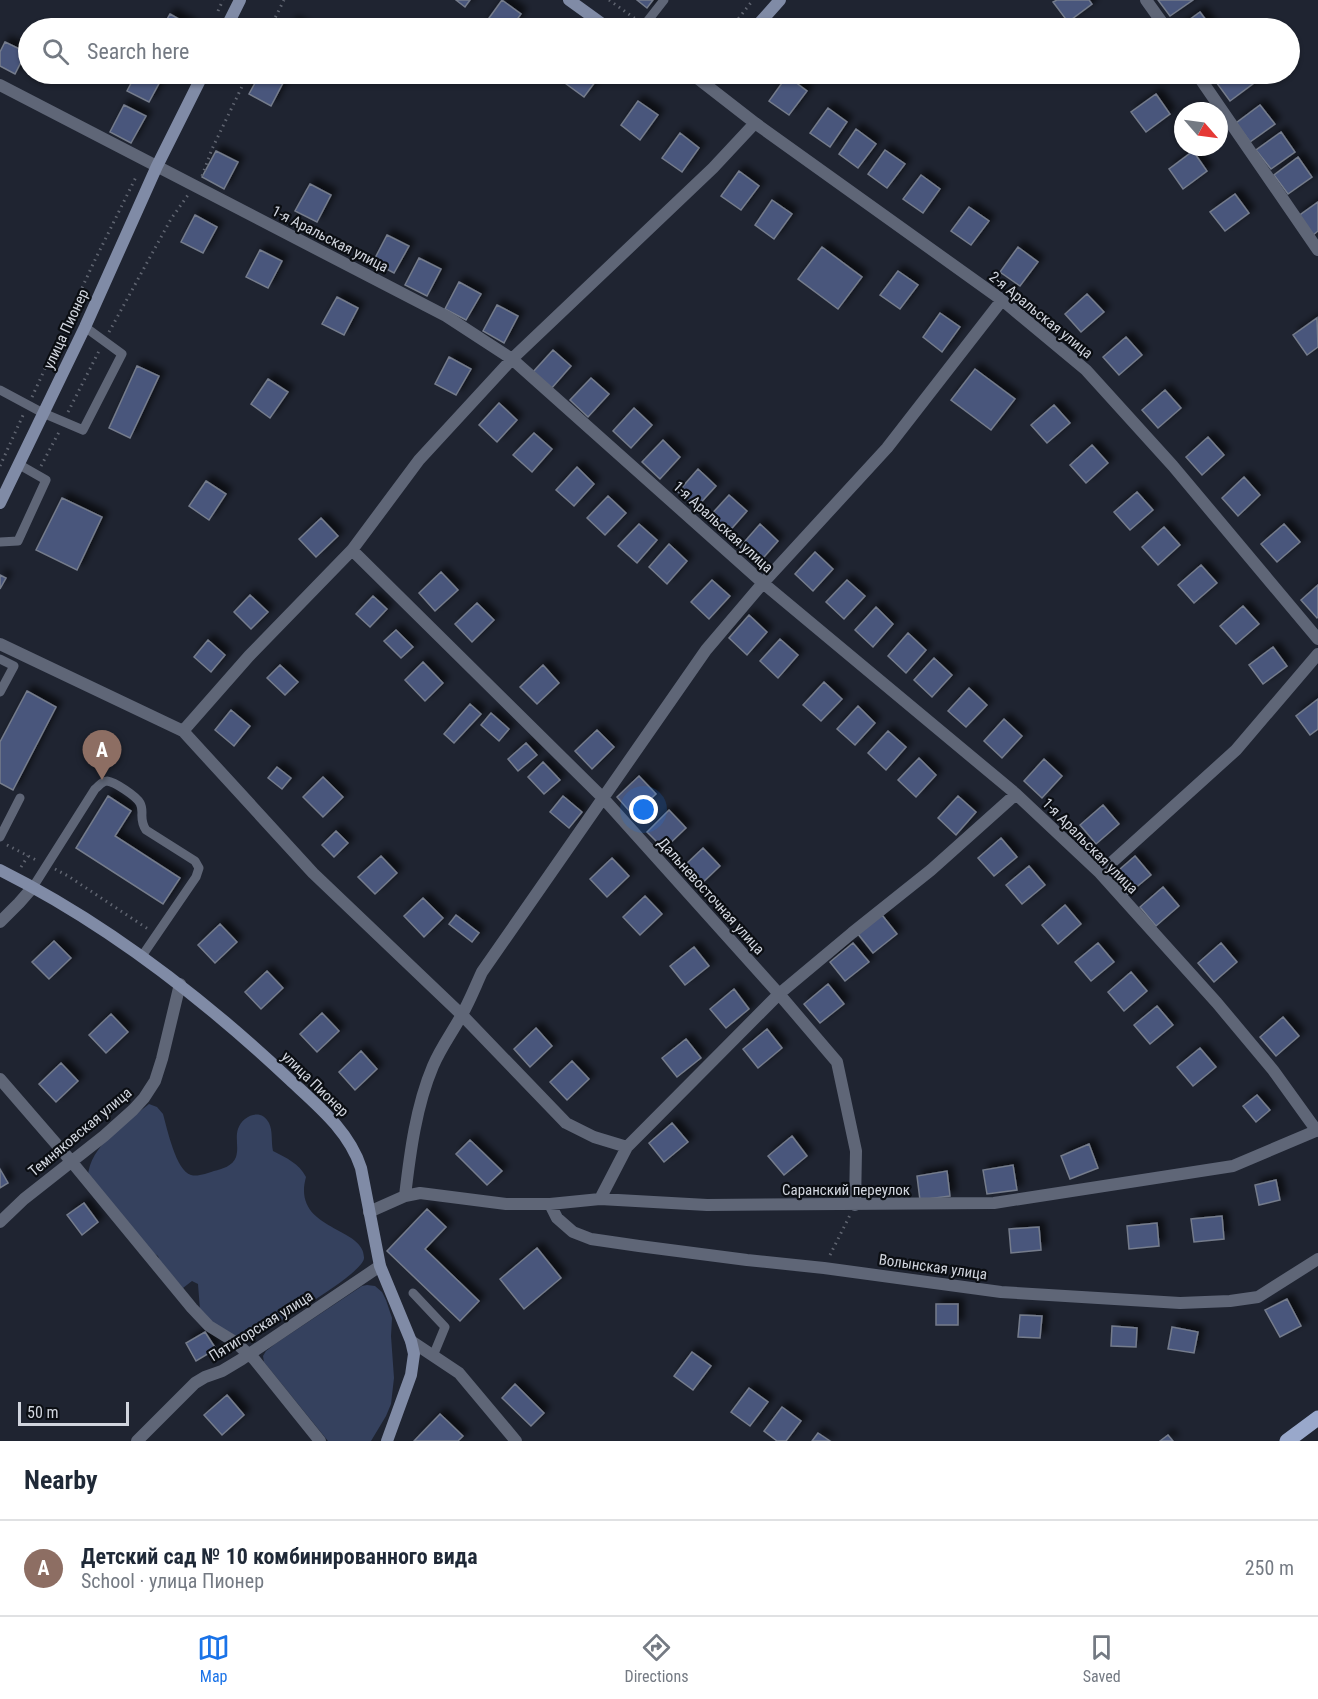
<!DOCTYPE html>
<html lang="en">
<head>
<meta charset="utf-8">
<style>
	body { margin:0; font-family:"Roboto Condensed",sans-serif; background:#f2f2f3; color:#1f2937 }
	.compass { position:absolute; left:1174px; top:102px; width:54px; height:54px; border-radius:50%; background:#fff; box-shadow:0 2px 4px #0004; rotate:118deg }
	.scale { position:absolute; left:18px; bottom:15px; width:111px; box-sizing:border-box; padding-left:6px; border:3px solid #d1d5de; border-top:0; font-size:16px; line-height:21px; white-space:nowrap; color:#d1d5de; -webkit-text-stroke:4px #0b0e13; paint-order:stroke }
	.you { position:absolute; left:644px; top:810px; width:21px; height:21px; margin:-15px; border:4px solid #fff; border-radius:50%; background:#1a73e8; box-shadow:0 0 0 9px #1a73e833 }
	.badge { display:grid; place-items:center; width:39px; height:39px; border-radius:50%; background:#1a73e8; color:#fff; font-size:20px; font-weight:700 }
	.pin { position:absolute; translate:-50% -50px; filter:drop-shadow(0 2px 3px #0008) }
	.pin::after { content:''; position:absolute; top:32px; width:21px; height:18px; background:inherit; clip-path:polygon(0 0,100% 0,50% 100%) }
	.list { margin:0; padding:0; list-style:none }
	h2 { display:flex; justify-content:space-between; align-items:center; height:78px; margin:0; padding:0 24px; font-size:26px }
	h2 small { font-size:20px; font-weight:400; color:#747a83 }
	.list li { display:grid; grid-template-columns:39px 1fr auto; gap:18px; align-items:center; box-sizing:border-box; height:96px; padding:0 24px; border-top:2px solid #e0e1e3 }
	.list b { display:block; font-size:22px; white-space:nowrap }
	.list p { margin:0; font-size:20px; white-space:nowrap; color:#747a83 }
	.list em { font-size:20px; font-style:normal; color:#747a83 }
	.icon { flex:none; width:33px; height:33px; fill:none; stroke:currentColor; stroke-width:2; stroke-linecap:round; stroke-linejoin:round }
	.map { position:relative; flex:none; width:1318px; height:1441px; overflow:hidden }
	.search { position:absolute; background:#fff; box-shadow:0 2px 4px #0004; left:18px; right:18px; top:18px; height:66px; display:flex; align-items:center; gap:15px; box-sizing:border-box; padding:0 21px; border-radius:33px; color:#747a83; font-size:22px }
	.sheet { height:174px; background:#fff }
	nav { display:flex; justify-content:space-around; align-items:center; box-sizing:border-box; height:84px; border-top:2px solid #e0e1e3; background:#fff; font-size:16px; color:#747a83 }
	nav a { display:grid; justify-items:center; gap:3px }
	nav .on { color:#1a73e8 }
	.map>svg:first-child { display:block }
	.green { fill:#35415e }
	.building { fill:#48567b; stroke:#757c8c; stroke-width:1.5; filter:url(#shadow) }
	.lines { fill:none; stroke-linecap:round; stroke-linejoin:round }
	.path { stroke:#606571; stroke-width:3; stroke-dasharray:1.5 4.5; stroke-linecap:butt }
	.lane { stroke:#5f6677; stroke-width:9 }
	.street { stroke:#5f6677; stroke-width:12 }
	.secondary { stroke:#808ba6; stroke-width:12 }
	.primary { stroke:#99a8cb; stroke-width:15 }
	.labels { text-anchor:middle; stroke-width:4.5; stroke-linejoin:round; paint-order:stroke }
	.street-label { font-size:15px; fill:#d1d5de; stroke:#0b0e13 }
</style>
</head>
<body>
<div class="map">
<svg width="1318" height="1441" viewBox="0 0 1318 1441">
	<defs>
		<filter id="shadow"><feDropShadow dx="5.5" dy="-5.5" stdDeviation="3" flood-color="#0009"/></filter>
	</defs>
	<rect width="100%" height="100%" fill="#1f2431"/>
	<path class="green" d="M149 1104 157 1107 163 1114C167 1128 176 1171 191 1175 198 1177 207 1173 214 1171 222 1169 233 1166 236 1157 239 1148 235 1138 238 1129 242 1116 261 1107 269 1123 273 1131 271 1142 273 1151 286 1158 299 1163 306 1177 291 1231 365 1226 364 1258 364 1274 267 1329 249 1340 232 1342 212 1321 200 1310L198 1284 192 1281 183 1288 160 1261 158 1256 147 1248 88 1177C89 1146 127 1122 149 1104Z
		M367 1285 375 1286 382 1292 386 1300 392 1318 391 1336 394 1378 391 1404 386 1416 371 1441H328L264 1362 263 1356 266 1351 275 1344 362 1286Z"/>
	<path class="building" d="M456 0H470L465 7Z
		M502 0 521 14 511 28H490L484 25Z
		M637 0H653L647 8Z
		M1057 0H1089L1092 4 1068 22 1053 2Z
		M1158 0H1193L1170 16Z
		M1200 12 1212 28H1178Z
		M170 14 191 26 190 28H162Z
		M292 22 305 28H289Z
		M5 42 26 52 15 74 0 66V52Z
		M136 74H159L163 76 149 102 127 91Z
		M260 74H275L285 79 271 106 249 94Z
		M571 74H601L584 97 565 83Z
		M1227 74H1247L1254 83 1230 101 1216 82Z
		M787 76 807 91 789 115 769 101Z
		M1156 94 1170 114 1146 132 1131 112Z
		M638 101 658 115 640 140 621 125Z
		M124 105 146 116 131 143 110 132Z
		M1260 105 1275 124 1250 142 1236 123Z
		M828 108 847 122 830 147 810 133Z
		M856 129 876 144 858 168 839 154Z
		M1281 132 1295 152 1271 169 1256 150Z
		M680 133 699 148 682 172 662 158Z
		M885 150 905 164 887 188 868 174Z
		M216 151 238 162 224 189 202 177Z
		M1193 151 1207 171 1183 189 1169 169Z
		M1298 157 1312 177 1288 194 1274 175Z
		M739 171 759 186 741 210 721 196Z
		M921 175 940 189 923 213 903 199Z
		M310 184 331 195 317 222 295 211Z
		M1235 194 1249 213 1225 231 1210 212Z
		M772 200 792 214 774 239 755 225Z
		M1318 202V231L1312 236 1297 217Z
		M969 207 989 221 971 245 951 231Z
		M195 215 217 227 203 253 181 242Z
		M387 235 409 246 394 273 373 262Z
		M822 247 862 277 838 309 798 279Z
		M1018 247 1038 262 1020 286 1000 272Z
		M260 250 282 261 268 288 246 277Z
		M419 258 441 269 427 296 405 285Z
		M898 271 918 285 900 309 880 295Z
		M459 282 481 294 466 320 445 309Z
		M1087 294 1104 312 1081 332 1065 314Z
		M337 297 358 308 344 335 322 324Z
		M497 305 518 316 504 343 483 331Z
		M940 313 960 327 942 352 923 337Z
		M1317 318 1318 347 1307 355 1293 335Z
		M1126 337 1142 355 1119 375 1103 357Z
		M553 350 571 366 551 389 533 372Z
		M449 357 471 369 456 395 435 384Z
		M137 366 159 376 130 438 109 428Z
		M975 369 1015 399 991 430 951 400Z
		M591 378 609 394 588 417 570 400Z
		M268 379 288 392 270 418 251 404Z
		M1165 390 1181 408 1158 428 1142 410Z
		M499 403 517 420 497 442 479 425Z
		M1054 405 1070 423 1047 443 1031 425Z
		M634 408 652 425 631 448 613 431Z
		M534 433 552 449 532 472 513 455Z
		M1208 437 1224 455 1202 475 1186 457Z
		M663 440 680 457 660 479 642 462Z
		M1092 445 1108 463 1086 483 1070 465Z
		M577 467 594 484 574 506 556 490Z
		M698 469 716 486 696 508 678 492Z
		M1244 477 1260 495 1238 516 1222 498Z
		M206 481 226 494 209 520 189 506Z
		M1137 492 1153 510 1130 530 1114 512Z
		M729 495 747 511 727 534 709 517Z
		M608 496 626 513 605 535 587 518Z
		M62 498 102 517 77 570 36 550Z
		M321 518 338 536 316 557 299 539Z
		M639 524 657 540 637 563 618 546Z
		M760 524 778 541 758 564 740 547Z
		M1284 524 1300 542 1277 562 1261 544Z
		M1164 527 1180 545 1158 565 1142 547Z
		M669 544 687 561 667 584 649 567Z
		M815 552 833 569 813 591 795 574Z
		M1201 565 1217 583 1194 603 1178 585Z
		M441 572 458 590 435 611 419 593Z
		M0 575 6 578 0 589Z
		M712 580 730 596 709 619 691 602Z
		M847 580 865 596 844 619 826 602Z
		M1318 585V617L1317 618 1301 600Z
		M250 595 268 612 251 629 234 612Z
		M373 596 387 609 370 627 356 614Z
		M477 603 494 620 472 642 455 624Z
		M1243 606 1259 624 1236 644 1220 626Z
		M876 607 893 624 873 647 855 630Z
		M749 615 767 632 747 655 729 638Z
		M396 630 413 647 401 658 384 641Z
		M908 633 926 650 906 673 888 656Z
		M780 639 798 655 778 678 760 661Z
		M208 640 225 655 211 672 194 657Z
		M1273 647 1287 666 1263 684 1249 665Z
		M934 658 952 675 932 697 914 680Z
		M423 662 443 683 425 701 405 680Z
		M280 665 298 682 285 695 267 678Z
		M543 665 559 683 537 704 520 687Z
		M824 682 842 699 821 721 803 705Z
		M969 688 987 705 966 727 948 711Z
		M27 691 56 707 13 790 0 783V742Z
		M1318 699V729L1310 735 1296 716Z
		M470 704 481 714 454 743 444 734Z
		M858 706 875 723 855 745 837 729Z
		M231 710 250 726 234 746 215 730Z
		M491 713 509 729 499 741 481 725Z
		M1004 719 1022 736 1002 758 984 741Z
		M597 730 614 747 592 769 575 751Z
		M888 731 906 747 886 770 868 753Z
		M526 743 537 755 518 771 508 759Z
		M919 758 936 775 916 797 898 780Z
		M1044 759 1062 776 1042 798 1024 781Z
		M543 762 560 780 544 794 528 777Z
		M277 767 291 778 282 789 268 778Z
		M639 776 656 794 633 815 617 797Z
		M323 777 343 797 323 817 303 797Z
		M108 796 131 811 115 836 180 878 163 904 76 848Z
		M563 796 582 812 569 828 550 812Z
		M958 796 976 812 956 835 938 818Z
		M1103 805 1119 824 1096 844 1080 825Z
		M669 810 686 828 664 849 647 832Z
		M336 831 348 843 334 857 322 845Z
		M1001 838 1017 857 994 876 978 858Z
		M703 848 720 866 698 887 681 869Z
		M381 856 397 873 375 894 358 877Z
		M1135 856 1151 875 1127 895 1112 876Z
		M612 858 629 876 607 897 590 879Z
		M1029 866 1045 885 1022 904 1006 885Z
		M1163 887 1179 906 1156 926 1140 907Z
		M645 896 662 914 640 935 623 917Z
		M423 898 443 918 424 937 404 916Z
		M1065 905 1081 924 1058 944 1042 925Z
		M456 915 479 933 472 942 449 924Z
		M882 915 897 934 873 953 858 934Z
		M220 924 237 942 215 963 198 945Z
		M54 941 71 958 49 979 32 962Z
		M853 943 869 962 845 981 830 962Z
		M1098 943 1114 962 1091 981 1075 962Z
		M1221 943 1237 962 1214 982 1198 963Z
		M694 947 709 966 685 985 670 966Z
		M267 971 283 988 261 1009 245 992Z
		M1131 972 1147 991 1124 1011 1108 992Z
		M828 984 844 1004 820 1023 804 1004Z
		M734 989 749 1009 726 1028 710 1009Z
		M1157 1006 1173 1025 1150 1044 1134 1025Z
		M322 1013 339 1031 317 1052 300 1034Z
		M111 1014 128 1032 106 1053 89 1035Z
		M1283 1017 1299 1036 1276 1056 1260 1037Z
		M536 1028 552 1046 530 1067 514 1049Z
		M767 1029 782 1048 758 1068 743 1049Z
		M686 1039 701 1058 677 1077 662 1058Z
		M1200 1048 1216 1067 1193 1086 1177 1067Z
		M361 1051 377 1069 355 1090 339 1072Z
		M572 1061 589 1079 567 1100 550 1082Z
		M61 1063 78 1081 56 1102 39 1084Z
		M1257 1095 1270 1110 1256 1122 1243 1106Z
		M672 1123 688 1142 664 1162 649 1143Z
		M792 1136 807 1156 784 1175 768 1156Z
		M470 1140 502 1171 487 1185 456 1154Z
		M1089 1144 1098 1168 1070 1179 1061 1156Z
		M1013 1165 1017 1190 987 1194 983 1170Z
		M0 1169 8 1183 0 1188Z
		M947 1171 950 1196 920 1200 917 1176Z
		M1276 1180 1280 1200 1259 1205 1255 1185Z
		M84 1203 98 1222 82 1235 67 1215Z
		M427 1209 446 1227 425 1249 479 1301 460 1321 387 1251Z
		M1222 1216 1224 1239 1194 1242 1191 1219Z
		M1157 1223 1159 1246 1129 1249 1127 1226Z
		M1039 1227 1041 1250 1011 1253 1009 1229Z
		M537 1248 561 1278 524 1309 500 1279Z
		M1287 1299 1301 1326 1280 1337 1265 1310Z
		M936 1304H958V1325H936Z
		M1020 1315 1042 1316 1040 1338 1018 1337Z
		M1112 1326 1137 1328 1136 1347 1111 1346Z
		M1172 1327 1198 1332 1194 1353 1168 1349Z
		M205 1332 216 1349 196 1361 186 1343Z
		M692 1352 711 1366 693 1390 674 1376Z
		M515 1384 544 1413 531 1426 502 1398Z
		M749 1388 768 1402 750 1426 731 1412Z
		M227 1395 244 1415 222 1435 204 1415Z
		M782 1407 801 1421 786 1441H777L764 1431Z
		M440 1414 463 1436 458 1441H414Z
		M818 1433 830 1441H812Z
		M1168 1435 1173 1441H1160Z"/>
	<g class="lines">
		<path class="path" d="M609 0 637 20
			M218 11 223 0
			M209 28 214 19
			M270 28 284 0
			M731 28 753 0
			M202 176 212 149 248 74
			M109 332 171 219 188 195
			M32 397 93 264 136 177
			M68 412 99 351
			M0 466 24 413
			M41 466 59 432
			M7 845 36 860
			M21 867 28 856
			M55 869 68 876 148 929
			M830 1255 850 1215"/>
		<path class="lane" d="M642 28 664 0
			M0 390 43 413 83 430 122 354 85 327
			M0 542 18 541 46 480 18 464
			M0 659 14 666 0 692
			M0 837 20 798
			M33 887 95 789C99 786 102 781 107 781 115 782 136 796 140 803 145 812 138 818 146 830L195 861 199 868 196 877 142 956
			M413 1293 445 1327 433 1356"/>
		<path class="street" d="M1146 0 1166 28
			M692 74 755 123 1002 300 1086 370 1173 466 1318 639
			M1197 74 1318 250
			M0 85 446 316 512 359 763 583 1016 794 1100 873 1217 1003 1273 1070 1317 1131
			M352 550 603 798 779 994 837 1062 856 1151 855 1205
			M0 644 183 731 313 873 462 1015 566 1123 594 1137 627 1147
			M183 731 249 656 352 550 419 460 512 359 713 168 755 123
			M1100 873 1236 750 1318 654
			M0 922 19 903 33 887
			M0 1079 71 1161 192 1308 209 1326 235 1342 254 1359 320 1441
			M405 1196C410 1153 416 1106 433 1066 440 1049 451 1034 460 1018 469 1003 475 987 482 972L706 650 763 583 887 448 1002 300
			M600 1199 627 1147 779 994 852 933 931 870 1016 794
			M550 1204 557 1218 573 1232 591 1239 639 1246 747 1260 824 1268 1001 1292 1180 1303 1230 1301 1258 1297 1318 1259
			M369 1212 405 1196 420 1193 506 1204H550L600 1199 707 1205 994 1203 1233 1166 1318 1130
			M0 1222 24 1199 104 1136 133 1110 144 1098 155 1081 162 1059 180 984
			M411 1341 459 1373 516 1441
			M137 1441 195 1383 205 1377 222 1371 242 1359 380 1266"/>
		<path class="secondary" d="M569 0 608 28
			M226 28 240 0
			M755 28 780 0
			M691 74H694
			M0 503 85 327 157 166 203 74
			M0 870C108 924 203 998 290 1080 318 1106 349 1131 361 1168L380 1266 411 1341 414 1354 411 1375 387 1441"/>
		<path class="primary" d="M1287 1441 1318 1418"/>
	</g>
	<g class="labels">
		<g class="street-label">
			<text transform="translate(330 239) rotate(27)" y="5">1-я Аральская улица</text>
			<text transform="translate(1041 315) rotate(39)" y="5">2-я Аральская улица</text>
			<text transform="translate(66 329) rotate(-65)" y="5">улица Пионер</text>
			<text transform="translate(723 527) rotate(42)" y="5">1-я Аральская улица</text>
			<text transform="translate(1090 846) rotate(45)" y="5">1-я Аральская улица</text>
			<text transform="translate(711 896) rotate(48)" y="5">Дальневосточная улица</text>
			<text transform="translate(315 1084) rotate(44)" y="5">улица Пионер</text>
			<text transform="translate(80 1132) rotate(-40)" y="5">Темняковская улица</text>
			<text x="846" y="1195">Саранский переулок</text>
			<text transform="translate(933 1267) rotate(8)" y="5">Волынская улица</text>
			<text transform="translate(261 1326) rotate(-32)" y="5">Пятигорская улица</text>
		</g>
	</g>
</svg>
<svg class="compass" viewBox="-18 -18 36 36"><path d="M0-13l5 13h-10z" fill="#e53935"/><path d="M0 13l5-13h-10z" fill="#747a83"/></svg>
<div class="scale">50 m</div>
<div class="you"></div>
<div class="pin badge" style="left:102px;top:780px;background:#8d6e63">A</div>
<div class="search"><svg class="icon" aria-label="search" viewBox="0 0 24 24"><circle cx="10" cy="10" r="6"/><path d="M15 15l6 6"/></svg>Search here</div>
</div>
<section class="sheet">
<h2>Nearby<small></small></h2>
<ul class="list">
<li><span class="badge" style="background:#8d6e63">A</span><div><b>Детский сад № 10 комбинированного вида</b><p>School · улица Пионер</p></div><em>250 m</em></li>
</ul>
</section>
<nav>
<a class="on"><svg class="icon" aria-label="map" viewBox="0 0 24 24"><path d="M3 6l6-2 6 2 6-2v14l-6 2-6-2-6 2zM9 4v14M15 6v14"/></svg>Map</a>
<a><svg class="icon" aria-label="directions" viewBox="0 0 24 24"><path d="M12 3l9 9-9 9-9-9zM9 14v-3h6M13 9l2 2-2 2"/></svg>Directions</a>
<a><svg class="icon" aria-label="saved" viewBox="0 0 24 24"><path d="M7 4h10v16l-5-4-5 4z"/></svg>Saved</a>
</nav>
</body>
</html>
